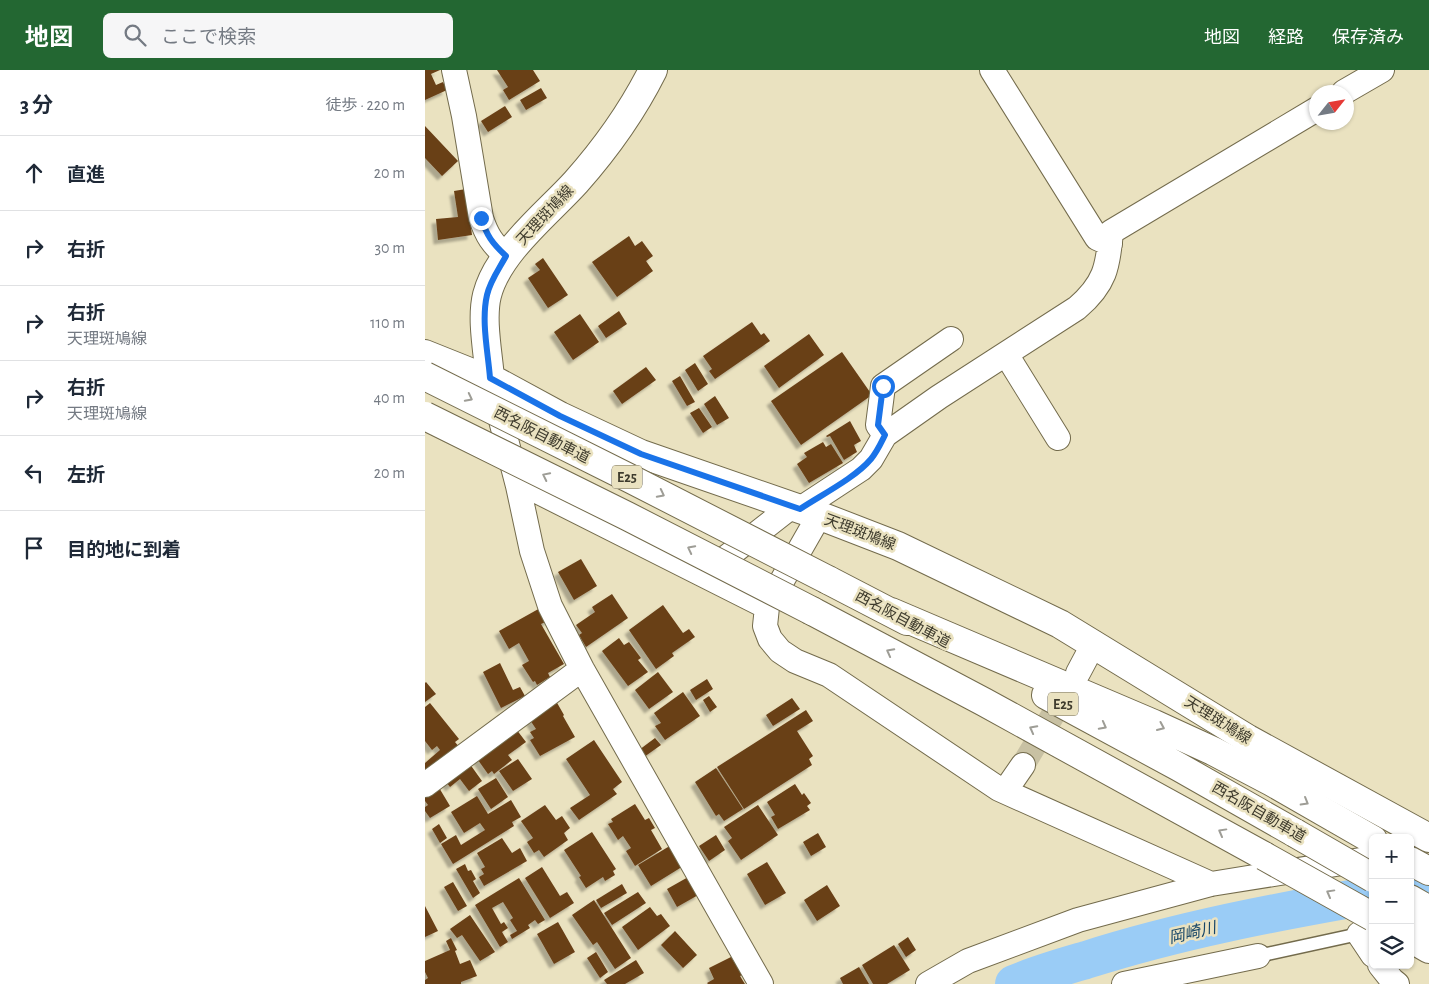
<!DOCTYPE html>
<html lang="ja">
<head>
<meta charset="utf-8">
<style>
	body { margin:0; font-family:"Alegreya Sans","Noto Sans JP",sans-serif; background:#f6f6f7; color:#1f2937 }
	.controls { position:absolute; right:15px; bottom:15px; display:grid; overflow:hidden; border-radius:8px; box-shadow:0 1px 4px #0004 }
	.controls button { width:45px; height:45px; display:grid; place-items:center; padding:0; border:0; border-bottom:1px solid #e0e1e3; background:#fff; color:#1f2937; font:25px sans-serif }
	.compass { position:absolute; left:884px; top:15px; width:45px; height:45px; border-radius:50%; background:#fff; box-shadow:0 1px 4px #0004; rotate:59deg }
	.stop { position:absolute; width:15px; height:15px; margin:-11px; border:4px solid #1a73e8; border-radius:50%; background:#fff }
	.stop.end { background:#1a73e8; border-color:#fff; box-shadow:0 1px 5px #0008 }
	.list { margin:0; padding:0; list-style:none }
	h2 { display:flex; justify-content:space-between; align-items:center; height:65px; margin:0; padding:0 20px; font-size:21px }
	h2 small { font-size:16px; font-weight:400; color:#747a83 }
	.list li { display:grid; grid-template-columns:32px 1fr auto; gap:15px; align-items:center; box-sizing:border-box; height:75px; padding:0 20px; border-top:1px solid #e0e1e3 }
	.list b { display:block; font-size:19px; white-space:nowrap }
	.list p { margin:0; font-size:16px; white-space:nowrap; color:#747a83 }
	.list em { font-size:16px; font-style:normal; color:#747a83 }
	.icon { flex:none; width:28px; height:28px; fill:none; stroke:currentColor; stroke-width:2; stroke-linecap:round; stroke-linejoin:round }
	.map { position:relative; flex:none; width:1004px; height:914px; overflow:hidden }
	header { display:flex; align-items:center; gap:30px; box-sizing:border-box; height:70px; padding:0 25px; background:#236732; color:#fff }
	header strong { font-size:24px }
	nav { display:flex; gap:28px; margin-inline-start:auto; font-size:18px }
	.search { width:350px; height:45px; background:#f6f6f7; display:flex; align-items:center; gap:12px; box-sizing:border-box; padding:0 18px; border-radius:8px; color:#747a83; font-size:19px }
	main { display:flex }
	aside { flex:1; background:#fff }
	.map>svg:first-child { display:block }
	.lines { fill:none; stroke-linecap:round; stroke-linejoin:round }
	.river { stroke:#9accf6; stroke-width:38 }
	.building { fill:#693f18; filter:url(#shadow) }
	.street-tunnel { stroke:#c8c1a3; stroke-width:24; stroke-dasharray:24 12; stroke-linecap:butt }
	.lane-casing { stroke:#736b4c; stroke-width:15 }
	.street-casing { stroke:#736b4c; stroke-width:26 }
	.secondary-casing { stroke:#736b4c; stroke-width:30 }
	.highway-casing { stroke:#736b4c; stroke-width:30 }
	.lane { stroke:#fff; stroke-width:12 }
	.street { stroke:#fff; stroke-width:24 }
	.secondary { stroke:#fff; stroke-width:28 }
	.highway { stroke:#fff; stroke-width:28 }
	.highway-bridge-casing { stroke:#736b4c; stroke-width:30; stroke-linecap:butt }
	.highway-bridge { stroke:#fff; stroke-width:28 }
	.oneway { stroke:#9e9d96 }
	.route { stroke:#1a73e8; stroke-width:6 }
	.labels { text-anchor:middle; stroke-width:5; stroke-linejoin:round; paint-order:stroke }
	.shield { fill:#eae2c0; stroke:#726d59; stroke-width:1 }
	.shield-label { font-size:14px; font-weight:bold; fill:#3e3b2d }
	.street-label { font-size:15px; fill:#3e3b2d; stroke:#eae2c0 }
	.water-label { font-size:16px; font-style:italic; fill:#154567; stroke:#eae2c0 }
</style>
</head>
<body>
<header>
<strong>地図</strong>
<div class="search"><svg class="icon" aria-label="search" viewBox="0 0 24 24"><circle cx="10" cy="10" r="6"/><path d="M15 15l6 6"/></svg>ここで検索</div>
<nav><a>地図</a><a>経路</a><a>保存済み</a></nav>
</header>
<main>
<aside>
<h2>3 分<small>徒歩 · 220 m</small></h2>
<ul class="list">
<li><svg class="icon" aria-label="ahead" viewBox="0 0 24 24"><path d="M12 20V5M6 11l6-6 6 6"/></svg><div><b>直進</b></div><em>20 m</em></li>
<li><svg class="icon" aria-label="right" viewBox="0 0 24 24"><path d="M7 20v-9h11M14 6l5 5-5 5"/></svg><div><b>右折</b></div><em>30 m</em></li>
<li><svg class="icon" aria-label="right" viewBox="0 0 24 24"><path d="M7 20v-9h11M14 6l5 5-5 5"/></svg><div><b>右折</b><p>天理斑鳩線</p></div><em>110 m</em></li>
<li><svg class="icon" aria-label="right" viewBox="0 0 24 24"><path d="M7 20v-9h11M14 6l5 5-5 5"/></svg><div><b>右折</b><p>天理斑鳩線</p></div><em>40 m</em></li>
<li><svg class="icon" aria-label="left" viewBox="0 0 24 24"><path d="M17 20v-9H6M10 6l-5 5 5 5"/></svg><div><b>左折</b></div><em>20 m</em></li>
<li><svg class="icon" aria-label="arrive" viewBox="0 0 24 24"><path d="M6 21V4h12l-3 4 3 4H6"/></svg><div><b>目的地に到着</b></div></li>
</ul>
</aside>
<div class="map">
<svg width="1004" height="914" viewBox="0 0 1004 914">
	<defs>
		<filter id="shadow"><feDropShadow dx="-4.5" dy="4.5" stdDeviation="1" flood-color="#0004"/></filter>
	</defs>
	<rect width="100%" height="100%" fill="#eae2c0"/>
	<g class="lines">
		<path class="river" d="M985 818 1004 815
			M589 914C612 904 637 897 661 890 755 860 851 842 948 825"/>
	</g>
	<path class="building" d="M0 0H15L6 4 11 15 18 12 22 20 0 30Z
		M72 0H108L115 11 84 30 78 20 83 17Z
		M116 18 122 28 101 40 95 30Z
		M80 36 87 47 63 62 56 51Z
		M0 56 33 91 17 106 0 88Z
		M41 119 47 165 13 170 11 149 33 147 29 121Z
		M204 166 210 176 217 171 228 186 221 191 228 201 192 227 167 192Z
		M118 188 143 225 123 238 103 208 115 200 110 194Z
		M194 241 202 254 181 268 173 256Z
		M155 244 174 272 148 290 129 262Z
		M327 252 336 265 339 263 345 271 290 309 284 301 287 299 278 286Z
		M384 264 399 285 354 318 339 296Z
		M417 282 447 325 376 375 346 331Z
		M270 293 283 314 273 321 260 300Z
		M221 297 231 310 197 334 188 321Z
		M255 306 270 332 262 336 247 311Z
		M290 326 304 348 292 355 279 334Z
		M274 338 287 357 278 363 265 343Z
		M425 351 436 371 429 375 432 382 419 390 405 366 402 367 401 366Z
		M398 372 401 377 406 374 418 393 384 413 372 394 382 387 379 383Z
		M156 489 172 516 149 530 133 502Z
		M187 524 203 548 161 577 154 565 157 563 151 555 170 542 167 537Z
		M238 535 258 563 264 559 270 567 247 583 249 586 231 599 204 560Z
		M117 537 125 550 116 554 139 594 123 603 125 607 112 615 110 611 108 612 97 595 104 591 94 573 84 579 74 561Z
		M194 568 199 575 204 572 216 588 213 590 223 602 203 616 177 581Z
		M75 593 88 620 95 617 100 626 76 638 58 602Z
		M233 602 248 622 224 639 210 620Z
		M282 609 288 619 271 630 265 620Z
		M1 612 11 624 0 632V613Z
		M258 622 275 646 240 670 230 656 236 653 229 643Z
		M284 626 292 637 285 642 278 630Z
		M367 628 375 639 348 656 341 645Z
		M131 631 139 645 138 646 150 667 115 686 105 670 109 668 105 662 111 659 103 647Z
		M5 633 34 669 30 672 35 678 0 700V693L15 680 12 676 7 680 0 671V637Z
		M381 640 388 651 372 661 388 686 384 689 387 695 319 739 292 697Z
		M88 655 101 672 83 685 87 690 69 704 67 701 63 704 48 683Z
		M230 668 236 675 219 687 214 680Z
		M169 670 197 712 188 719 192 724 154 750 145 738 165 725 141 689Z
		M93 689 107 709 88 721 74 701Z
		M42 690 57 711 44 721 35 709 25 717 18 708Z
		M291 698 318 739 299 751 294 744 291 746 270 712Z
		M71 708 83 727 66 739 53 719Z
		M370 714 377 725 379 723 386 733 382 736 385 740 353 759 346 747 350 745 342 732Z
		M13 716 25 736 5 748 0 741V737L3 735 0 731V724Z
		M52 726 63 744 86 730 96 747 87 752 89 756 28 794 16 774 31 765 36 775 60 760 55 753 39 763 26 742Z
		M210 734 220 750 224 748 230 758 226 760 237 779 210 796 201 781 206 778 198 766 193 770 183 754 188 752 186 749Z
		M120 735 131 750 137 746 145 758 139 763 143 770 119 787 114 780 109 783 102 772 108 768 96 751Z
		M333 735 353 765 316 790 303 771 307 768 299 757Z
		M14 754 22 768 15 773 7 759Z
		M167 762 191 799 188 801 190 805 180 811 178 807 161 818 154 807 156 806 139 780Z
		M393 763 401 777 386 786 378 772Z
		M291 765 300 780 284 791 274 776Z
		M77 768 87 783 95 778 102 791 59 816 54 807 59 804 56 799 60 797 52 783Z
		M248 774 260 795 226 816 213 795Z
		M342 792 361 823 340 835 322 804Z
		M40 794 43 801 46 800 51 809 48 811 55 823 48 828 31 799Z
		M117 797 135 826 142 822 149 833 125 848 100 808Z
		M265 806 275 824 252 837 242 819Z
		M94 808 120 850 113 854 110 850 103 855 105 858 87 869 85 865 92 861 85 850 88 848 78 832 67 838 76 854 79 852 83 858 77 862 83 872 75 877 50 835Z
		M28 812 42 836 33 841 19 817Z
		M197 814 202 823 176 838 171 830Z
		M402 815 415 836 392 851 379 830Z
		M213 822 221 833 187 855 179 843Z
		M169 830 206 888 190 899 172 872 168 875 147 845Z
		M0 836 13 861 0 867Z
		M225 837 232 846 236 844 245 856 213 880 197 857Z
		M45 845 70 882 55 891 37 865 32 868 25 859Z
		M133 852 150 882 129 894 112 864Z
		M250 861 272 885 258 898 236 875Z
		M483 867 491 880 481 887 473 874Z
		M26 868 32 880 30 881 35 894 45 890 52 906 36 912V914H0V910L3 908 0 902V891L25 880 21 871Z
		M469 875 485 900 462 914H448L437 895Z
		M171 882 183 902 175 908 162 888Z
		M306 887 313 898 317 896 321 903 315 906 320 914H283L282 913 289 909 284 898Z
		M211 890 219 903 200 914H182L179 910Z
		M434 897 444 914H418L415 908Z"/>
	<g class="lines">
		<path class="street-tunnel" d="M598 695 644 618"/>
		<g class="lane-casing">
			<path id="lane" d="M833 886 934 864"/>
		</g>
		<g class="street-casing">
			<path id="street" d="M29 0 39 46 56 148C62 166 67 173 81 186
				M567 0 672 168 685 174
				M919 22 957 0
				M0 282 65 308 93 416 107 481 125 536 157 599 336 914
				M581 284 633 368
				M460 365 453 355 458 316 526 269
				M92 411 342 537 340 556 345 569 355 581 370 591 404 605 574 719 786 814
				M375 439 436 399 446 389 460 365 514 327 652 238C680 214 683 197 686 162L892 39
				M280 504 367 436
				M342 537 394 446
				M653 603 669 573
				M0 715 157 599
				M580 721 598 695
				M985 856 1004 854
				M948 862 934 864 948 885
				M955 895 967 910 972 914
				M503 914 543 891 653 850 786 814 948 788
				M699 914 833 886"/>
		</g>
		<g class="secondary-casing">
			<path id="secondary" d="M228 0C207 42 182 77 151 112 122 144 73 182 62 225 56 249 63 283 65 308L135 346 216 384 398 447 473 476 635 554 823 669 1004 768"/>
		</g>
		<g class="highway-casing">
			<path id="highway" d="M403 510 482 551
				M387 541 559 632 839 786
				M466 542 729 654 788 681 847 712 948 770
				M621 625 754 697 870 763
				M985 791 1004 801
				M985 829 1004 840
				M985 868 1004 879"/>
		</g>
		<use href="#lane" class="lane"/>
		<use href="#street" class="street"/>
		<use href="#secondary" class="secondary"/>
		<use href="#highway" class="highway"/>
		<g class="highway-bridge-casing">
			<path id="highway-bridge" d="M0 306 206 409 403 510
				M0 346 202 446 387 541
				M870 763 948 808
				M839 786 948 847"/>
		</g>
		<use href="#highway-bridge" class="highway-bridge"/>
	</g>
	<defs><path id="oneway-chevron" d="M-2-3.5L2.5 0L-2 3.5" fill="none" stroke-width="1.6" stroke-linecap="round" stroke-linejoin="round" transform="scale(1.25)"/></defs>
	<g class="oneway">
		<use href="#oneway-chevron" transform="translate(44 328) rotate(27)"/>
		<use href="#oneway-chevron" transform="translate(121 406) rotate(-154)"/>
		<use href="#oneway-chevron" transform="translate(236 424) rotate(27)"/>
		<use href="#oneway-chevron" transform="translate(266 479) rotate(-153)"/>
		<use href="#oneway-chevron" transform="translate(465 582) rotate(-152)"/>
		<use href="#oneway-chevron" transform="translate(678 656) rotate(28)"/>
		<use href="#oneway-chevron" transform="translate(736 657) rotate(24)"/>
		<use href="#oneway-chevron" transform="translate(608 659) rotate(-152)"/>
		<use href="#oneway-chevron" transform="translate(880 732) rotate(30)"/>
		<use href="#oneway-chevron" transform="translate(797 762) rotate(-151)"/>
		<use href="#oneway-chevron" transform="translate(905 823) rotate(-151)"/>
	</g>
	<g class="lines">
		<path class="route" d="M56 148C62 166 67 173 81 186 74 199 65 211 62 225 56 251 63 282 65 308L135 346 216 384 375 439C396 425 430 408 446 389 452 382 456 373 460 365L453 355 458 316"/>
	</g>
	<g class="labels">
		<g class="shield">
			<rect x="187" y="395.5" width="30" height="23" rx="4"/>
			<rect x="623" y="622.5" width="30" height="23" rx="4"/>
		</g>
		<g class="shield-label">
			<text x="202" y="412">E25</text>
			<text x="638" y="639">E25</text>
		</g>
		<g class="street-label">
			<text transform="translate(120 145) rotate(-47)" y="5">天理斑鳩線</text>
			<text transform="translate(117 365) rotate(27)" y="5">西名阪自動車道</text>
			<text transform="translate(435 462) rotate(21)" y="5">天理斑鳩線</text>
			<text transform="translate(478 549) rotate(28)" y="5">西名阪自動車道</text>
			<text transform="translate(793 650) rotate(32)" y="5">天理斑鳩線</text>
			<text transform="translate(834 742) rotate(30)" y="5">西名阪自動車道</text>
		</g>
		<g class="water-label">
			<text transform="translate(767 862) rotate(-13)" y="6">岡崎川</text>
		</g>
	</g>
</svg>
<div class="controls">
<button>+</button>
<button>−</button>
<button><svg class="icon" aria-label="layers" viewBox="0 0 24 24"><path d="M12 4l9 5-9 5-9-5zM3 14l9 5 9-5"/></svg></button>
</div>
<svg class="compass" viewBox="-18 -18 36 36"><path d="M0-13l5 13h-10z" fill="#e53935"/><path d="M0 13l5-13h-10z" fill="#747a83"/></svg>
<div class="stop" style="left:458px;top:316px"></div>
<div class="stop end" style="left:56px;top:148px"></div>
</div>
</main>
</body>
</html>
